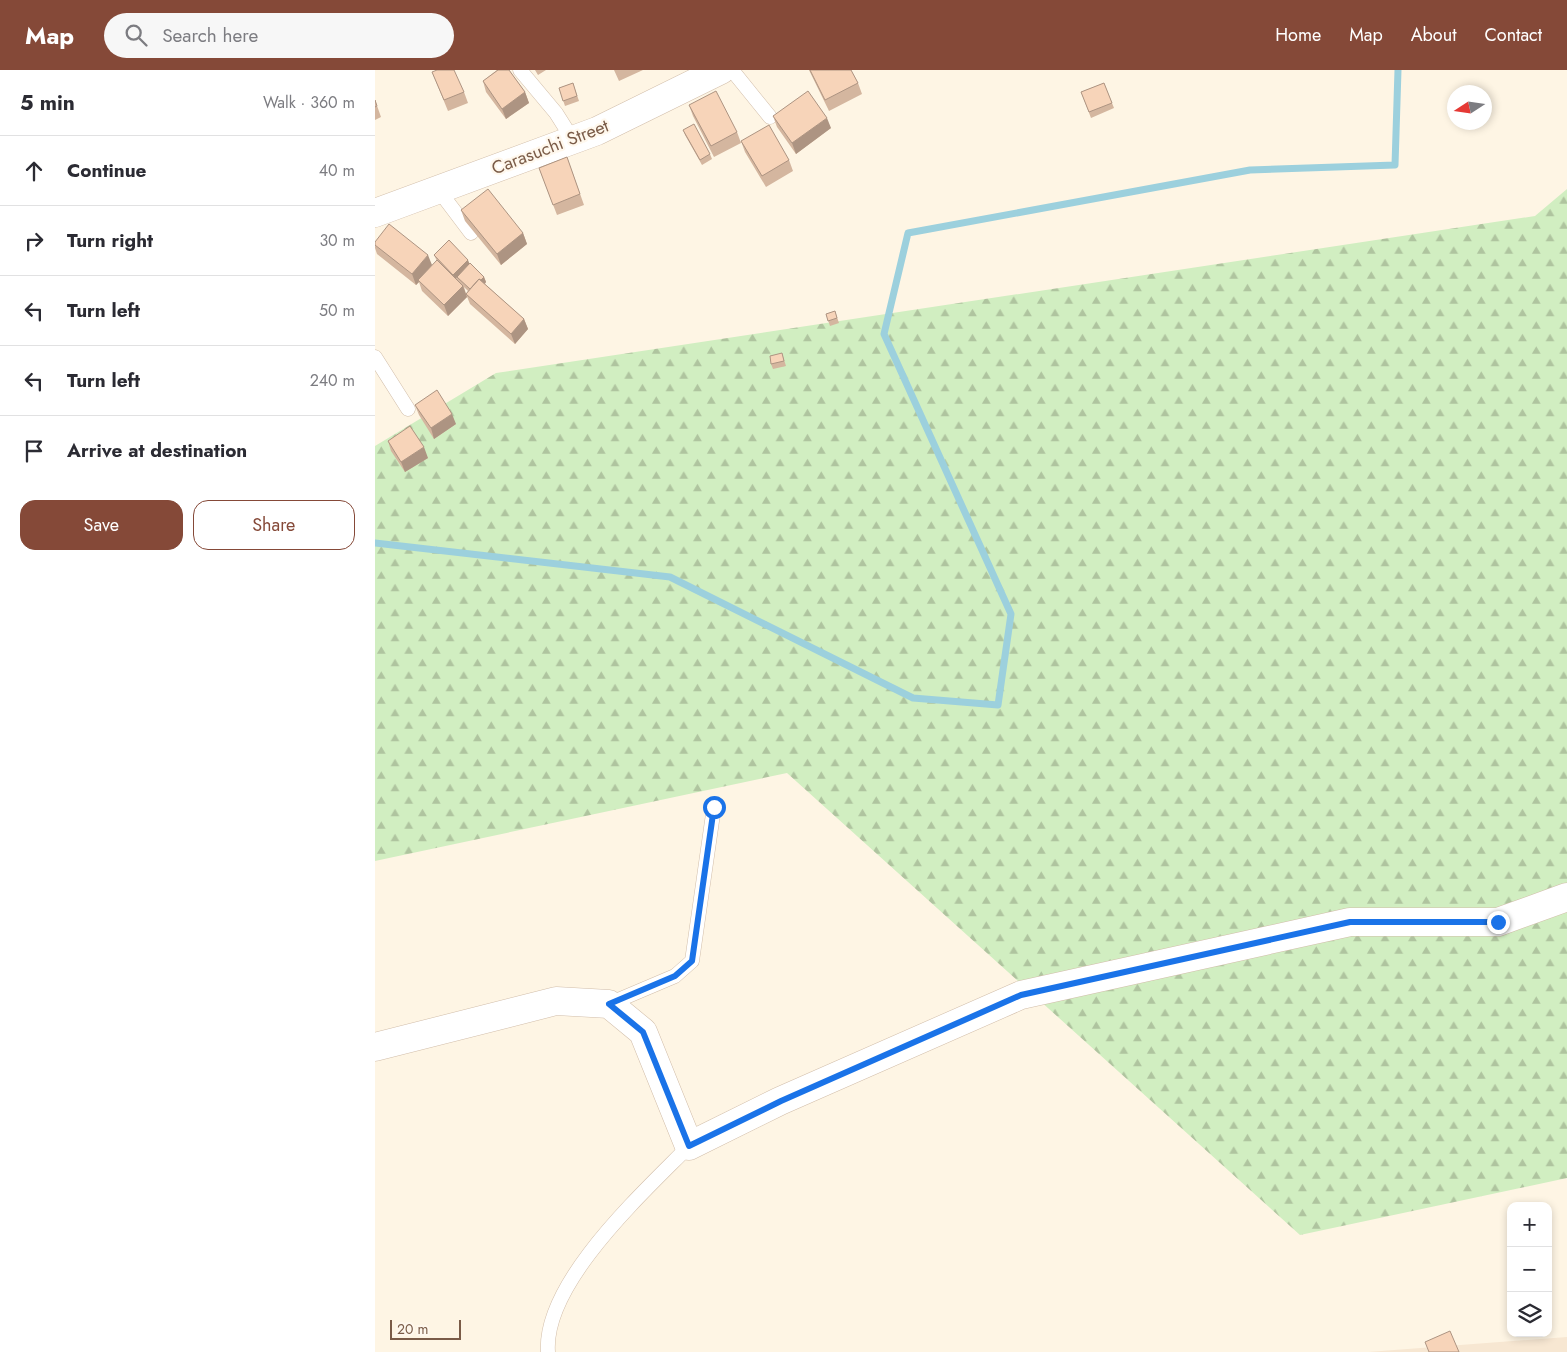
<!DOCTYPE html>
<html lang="en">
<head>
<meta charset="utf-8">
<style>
	body { margin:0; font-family:Jost,sans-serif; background:#f7f7f7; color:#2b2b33 }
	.controls { position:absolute; right:15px; bottom:15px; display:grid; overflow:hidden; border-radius:10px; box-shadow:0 2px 8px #0003 }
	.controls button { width:45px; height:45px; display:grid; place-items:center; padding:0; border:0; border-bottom:1px solid #e1e1e2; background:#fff; color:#2b2b33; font:25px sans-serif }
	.compass { position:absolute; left:1072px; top:15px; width:45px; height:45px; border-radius:50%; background:#fff; box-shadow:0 2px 8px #0003; rotate:258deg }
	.scale { position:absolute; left:15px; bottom:12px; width:71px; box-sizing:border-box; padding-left:5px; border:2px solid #7a5b47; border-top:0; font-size:14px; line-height:18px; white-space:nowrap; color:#7a5b47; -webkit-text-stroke:4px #fff8ed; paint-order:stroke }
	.stop { position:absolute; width:15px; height:15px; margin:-11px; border:4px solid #1a73e8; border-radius:50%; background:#fff }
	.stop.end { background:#1a73e8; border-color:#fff; box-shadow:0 1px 5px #0008 }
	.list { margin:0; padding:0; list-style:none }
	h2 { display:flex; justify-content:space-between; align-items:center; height:65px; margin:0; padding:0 20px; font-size:21px }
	h2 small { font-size:16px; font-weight:400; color:#7c7c81 }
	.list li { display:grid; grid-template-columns:32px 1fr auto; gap:15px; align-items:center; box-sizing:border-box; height:70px; padding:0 20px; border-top:1px solid #e1e1e2 }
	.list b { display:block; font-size:19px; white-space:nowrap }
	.list em { font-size:16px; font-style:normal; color:#7c7c81 }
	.actions { display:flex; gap:10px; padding:15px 20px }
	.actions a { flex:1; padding:11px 0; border:1px solid #854938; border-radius:15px; text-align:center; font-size:18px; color:#854938 }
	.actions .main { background:#854938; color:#fff }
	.icon { flex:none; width:28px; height:28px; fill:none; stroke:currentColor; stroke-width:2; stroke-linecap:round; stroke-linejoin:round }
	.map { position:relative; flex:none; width:1192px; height:1282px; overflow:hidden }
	header { display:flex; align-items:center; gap:30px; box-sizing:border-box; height:70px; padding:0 25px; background:#854938; color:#fff }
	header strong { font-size:24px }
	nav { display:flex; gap:28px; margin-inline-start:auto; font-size:18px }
	.search { width:350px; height:45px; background:#f7f7f7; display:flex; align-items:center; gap:12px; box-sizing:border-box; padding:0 18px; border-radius:28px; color:#7c7c81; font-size:19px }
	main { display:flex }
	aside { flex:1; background:#fff }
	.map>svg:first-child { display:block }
	.residential { fill:#f7e7d2 }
	.forest { fill:url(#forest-firs) }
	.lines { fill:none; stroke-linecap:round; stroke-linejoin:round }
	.stream { stroke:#9cd0dd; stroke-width:7 }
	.service-casing { stroke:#d1bda9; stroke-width:15 }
	.minor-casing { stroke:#d1bda9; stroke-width:29 }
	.tertiary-casing { stroke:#d1bda9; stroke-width:29 }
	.service { stroke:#fff; stroke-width:14 }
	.minor { stroke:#fff; stroke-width:28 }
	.tertiary { stroke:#fff; stroke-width:28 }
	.wall { fill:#d4b69f }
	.shaded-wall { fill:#ad9482 }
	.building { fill:#f7d4b9; stroke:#ad9482 }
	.route { stroke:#1a73e8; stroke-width:6 }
	.labels { text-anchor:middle; stroke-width:4.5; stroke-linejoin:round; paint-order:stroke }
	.street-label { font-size:18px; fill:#7a5b47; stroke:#fff8ed }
</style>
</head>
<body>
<header>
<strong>Map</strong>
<div class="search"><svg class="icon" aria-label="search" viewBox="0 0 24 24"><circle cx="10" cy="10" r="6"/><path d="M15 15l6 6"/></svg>Search here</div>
<nav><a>Home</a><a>Map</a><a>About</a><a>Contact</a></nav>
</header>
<main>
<aside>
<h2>5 min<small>Walk · 360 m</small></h2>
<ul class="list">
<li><svg class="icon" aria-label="ahead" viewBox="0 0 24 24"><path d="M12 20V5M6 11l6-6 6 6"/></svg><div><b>Continue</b></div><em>40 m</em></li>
<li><svg class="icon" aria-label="right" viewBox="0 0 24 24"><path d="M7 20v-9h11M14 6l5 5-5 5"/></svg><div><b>Turn right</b></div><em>30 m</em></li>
<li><svg class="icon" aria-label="left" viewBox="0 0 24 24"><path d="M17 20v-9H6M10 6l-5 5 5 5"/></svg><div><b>Turn left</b></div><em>50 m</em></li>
<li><svg class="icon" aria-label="left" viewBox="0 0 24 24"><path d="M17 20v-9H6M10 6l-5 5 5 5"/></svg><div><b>Turn left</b></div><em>240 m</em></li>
<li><svg class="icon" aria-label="arrive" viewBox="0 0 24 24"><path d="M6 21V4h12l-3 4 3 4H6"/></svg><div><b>Arrive at destination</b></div></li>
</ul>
<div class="actions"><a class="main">Save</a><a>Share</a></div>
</aside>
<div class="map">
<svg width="1192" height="1282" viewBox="0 0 1192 1282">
	<defs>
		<pattern id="forest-firs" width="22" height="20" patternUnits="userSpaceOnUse" patternTransform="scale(1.25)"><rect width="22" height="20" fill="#d1eec1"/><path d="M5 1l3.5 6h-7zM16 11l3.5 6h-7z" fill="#afc49f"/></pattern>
	</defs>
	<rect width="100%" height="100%" fill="#fef5e4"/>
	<path class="residential" d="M1192 1267V1282H993Z"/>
	<path class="forest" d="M1192 119V1108L925 1165 412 703 0 791V376L121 303 1160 146Z"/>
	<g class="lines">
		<path class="stream" d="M0 473 295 507 538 628 623 635 636 544 509 264 533 163 875 100 1020 95 1023 0"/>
		<g class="service-casing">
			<path id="service" d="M145 0 181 43 198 70
				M357 0 395 47
				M62 118 96 163
				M0 287 33 339
				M234 934 300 906 317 891 339 737
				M173 1282C168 1213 268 1123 314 1076"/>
		</g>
		<g class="minor-casing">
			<path id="minor" d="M0 977 181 931 234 934 268 962 314 1076 405 1031 646 925 975 852H1123L1192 827"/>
		</g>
		<g class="tertiary-casing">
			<path id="tertiary" d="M0 143 222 61 346 0"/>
		</g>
		<use href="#service" class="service"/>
		<use href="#minor" class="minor"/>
		<use href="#tertiary" class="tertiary"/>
	</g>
	<path class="wall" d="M122 0H134L150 22 154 33 131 49 111 22 108 11Z
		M160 0H171L163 5Z
		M239 0H268L244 11Z
		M434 0H476L483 13 487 24 454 41Z
		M57 2 89 22 93 33 73 41Z
		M198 13 204 31 190 36 184 18Z
		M729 13 739 38 716 48 706 22Z
		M0 30 6 47 0 50Z
		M314 35 362 62 366 73 339 87 318 46Z
		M398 46 456 58 421 84 402 57Z
		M308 60 335 84 337 89 327 95 310 65Z
		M366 71 414 90 418 101 391 117 370 82Z
		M192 87 209 135 182 145 164 98Z
		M86 140 148 163 152 174 126 195 90 151Z
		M0 172 57 195 53 200 62 191 59 185 94 194 109 207 111 212 110 214 149 249 153 259 140 274 95 234 91 224 93 221 89 217 92 227 73 246 47 221 44 212 41 215 2 184 0 178Z
		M460 241 464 253 455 256 451 244Z
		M407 283 411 296 398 299 396 294Z
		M40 335 81 354 59 369 44 345Z
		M13 371 53 388 30 402 16 381Z"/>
	<path class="shaded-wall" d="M150 22 154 33 131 49 127 39Z
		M452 48 456 58 421 84 417 73Z
		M148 163 152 174 126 195 122 184Z
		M53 185 57 195 44 211 43 210 44 212 41 215 37 204Z
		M93 190 95 195 79 210 78 205Z
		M109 207 111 212 99 226 97 220Z
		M88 216 92 227 73 246 69 235Z
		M149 249 153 259 140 274 136 264Z
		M77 344 81 354 59 369 56 358Z
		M49 377 53 388 30 402 26 392Z"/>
	<path class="building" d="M62 0H79L89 22 69 30 57 2Z
		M123 0H134L150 22 127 39 108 11Z
		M435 0H476L483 13 450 30Z
		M198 13 202 26 188 31 184 18Z
		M729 13 737 33 714 42 706 22Z
		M341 21 362 62 336 76 314 35Z
		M433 21 452 48 417 73 398 46Z
		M0 30 2 36 0 37Z
		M319 54 335 84 325 90 308 60Z
		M394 55 414 90 387 106 366 71Z
		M192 87 205 124 178 135 164 98Z
		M113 119 148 163 122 184 86 140Z
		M14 154 53 185 37 204 0 175V172Z
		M74 170 93 190 78 205 59 185Z
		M62 190 88 216 69 235 43 210Z
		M95 193 109 207 106 210 104 209 95 219 82 207Z
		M104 209 149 249 136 264 91 224Z
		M460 241 462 248 453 251 451 244Z
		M407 283 409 291 396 294 395 286Z
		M62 320 77 344 56 358 40 335Z
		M35 356 49 377 26 392 13 371Z
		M1075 1261 1084 1282H1054L1050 1272Z"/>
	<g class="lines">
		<path class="route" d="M339 737 317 891 300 906 234 934 268 962 314 1076 406 1031 646 925 975 852H1123"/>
	</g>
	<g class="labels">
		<g class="street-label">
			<text transform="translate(175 77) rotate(-21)" y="6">Carasuchi Street</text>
		</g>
	</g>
</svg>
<div class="controls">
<button>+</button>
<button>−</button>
<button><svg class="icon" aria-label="layers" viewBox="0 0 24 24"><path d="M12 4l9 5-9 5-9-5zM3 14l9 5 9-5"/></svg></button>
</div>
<svg class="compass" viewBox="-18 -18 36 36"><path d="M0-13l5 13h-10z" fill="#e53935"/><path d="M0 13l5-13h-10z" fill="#7c7c81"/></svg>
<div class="scale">20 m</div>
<div class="stop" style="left:339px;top:737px"></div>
<div class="stop end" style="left:1123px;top:852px"></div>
</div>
</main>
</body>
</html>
